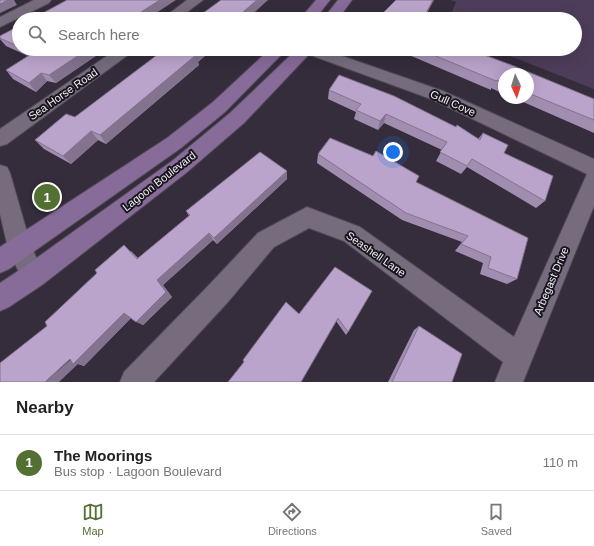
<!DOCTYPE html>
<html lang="en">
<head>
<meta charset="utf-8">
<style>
	body { margin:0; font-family:Helvetica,sans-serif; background:#f2f2f2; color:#222 }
	.compass { position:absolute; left:498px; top:68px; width:36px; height:36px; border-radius:50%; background:#fff; box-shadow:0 4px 16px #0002; rotate:176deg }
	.you { position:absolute; left:393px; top:152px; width:14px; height:14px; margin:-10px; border:3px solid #fff; border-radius:50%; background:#1a73e8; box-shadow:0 0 0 6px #1a73e833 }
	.badge { display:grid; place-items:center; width:26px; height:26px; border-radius:50%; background:#536f31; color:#fff; font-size:13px; font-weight:700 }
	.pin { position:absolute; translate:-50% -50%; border:2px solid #fff; box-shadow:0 1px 4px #0006 }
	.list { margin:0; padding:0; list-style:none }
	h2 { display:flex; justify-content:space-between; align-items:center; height:52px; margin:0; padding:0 16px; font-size:17px }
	h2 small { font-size:13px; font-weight:400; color:#767676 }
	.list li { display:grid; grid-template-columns:26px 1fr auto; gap:12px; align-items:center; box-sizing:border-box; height:56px; padding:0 16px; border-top:1px solid #e0e0e0 }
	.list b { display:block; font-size:15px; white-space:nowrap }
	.list p { margin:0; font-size:13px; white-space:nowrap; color:#767676 }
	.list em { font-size:13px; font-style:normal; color:#767676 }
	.icon { flex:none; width:22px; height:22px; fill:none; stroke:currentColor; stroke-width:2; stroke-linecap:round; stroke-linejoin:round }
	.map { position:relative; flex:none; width:594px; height:382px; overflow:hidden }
	.search { position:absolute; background:#fff; box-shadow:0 4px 16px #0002; left:12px; right:12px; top:12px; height:44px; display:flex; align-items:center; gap:10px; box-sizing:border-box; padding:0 14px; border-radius:22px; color:#767676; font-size:15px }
	.sheet { height:108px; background:#fff }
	nav { display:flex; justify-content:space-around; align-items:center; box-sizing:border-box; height:56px; border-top:1px solid #e0e0e0; background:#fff; font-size:11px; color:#767676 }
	nav a { display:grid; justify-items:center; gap:2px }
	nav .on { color:#536f31 }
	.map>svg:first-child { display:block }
	.green { fill:#4e3d5a }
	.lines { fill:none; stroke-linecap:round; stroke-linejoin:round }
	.street-casing { stroke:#504855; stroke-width:2 }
	.secondary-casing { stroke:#504855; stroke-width:2 }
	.street { fill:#766c7e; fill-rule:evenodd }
	.secondary { fill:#876b99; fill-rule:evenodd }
	.wall { fill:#a18daf }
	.shaded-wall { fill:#83738e }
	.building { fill:#bba4cb; stroke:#83738e }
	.labels { text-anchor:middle; stroke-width:4; stroke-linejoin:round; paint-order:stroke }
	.street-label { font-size:11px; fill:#f1ecf6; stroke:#1a161d }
</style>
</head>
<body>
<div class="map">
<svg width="594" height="382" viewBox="0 0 594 382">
	<rect width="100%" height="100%" fill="#352c3c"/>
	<path class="green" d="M451 0H594V89L492 49H575V19H449L456 2Z"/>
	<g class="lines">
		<g class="street-casing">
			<path id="street" d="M34 0H51L49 3 0 27V17Z
				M187 0H203L178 19H162Z
				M117 49H135L132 52 7 144 0 146V129Z
				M299 49H322L443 91 594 159V206L523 382H495L503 362 344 241 309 228 274 247 227 303 154 382H120L124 372 209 285 258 233 307 207 360 227 514 337 587 174 431 99 302 52Z
				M0 165 7 167 10 173 31 246 45 276 42 284 33 288 24 284 8 248 0 214Z"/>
		</g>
		<g class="secondary-casing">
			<path id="secondary" d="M316 0H330L315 19H300Z
				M338 0H352L338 19H323Z
				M270 49H287L225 112 181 148 9 269 0 273V247L167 138 213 102Z
				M297 49H314L244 123 186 173 42 285 9 307 0 311V283L24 267 172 161 230 113Z"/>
		</g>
		<use href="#street" class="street"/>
		<use href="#secondary" class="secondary"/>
	</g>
	<path class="wall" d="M19 26V49H106L56 83 47 81 36 92 13 79 6 70 28 56 6 46 0 39V36Z
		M165 49H213L198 62 199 65 106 144 98 140 71 164 44 149 35 140 75 117Z
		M371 49H393L388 55Z
		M395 49H468L594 99V133L514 98H528V74H504V94L491 88V90Z
		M329 90 478 139 483 133 504 153 545 201 536 208 467 167 461 174 436 161 442 150 384 123 378 130 354 119 356 112 328 99Z
		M318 154 416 182 517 279 507 284 480 274 483 263 455 251 462 242 402 220 317 163Z
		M287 171V179L217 244 213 240 163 285 172 297 143 325 131 318 84 366 78 364 47 326 97 273 131 251 138 258 189 216 186 211Z
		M335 267 348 332 346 335 336 321 299 314Z
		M419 326 452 382H388L414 330Z"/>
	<path class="shaded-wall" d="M8 0H14L17 5 0 13V4Z
		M160 0H176L147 19H130Z
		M257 0H268L247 19H235Z
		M433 0H434L424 19H422Z
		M88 49H106L56 83 49 75Z
		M200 49H213L198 62 199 65 106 144 100 135Z
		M390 49H393L388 55Z
		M41 73 47 81 36 92 29 83Z
		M386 114 384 123 378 130 380 121Z
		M91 131 98 140 71 164 63 156Z
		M287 171V179L217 244 214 238Z
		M209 233 213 240 163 285 172 297 143 325 136 322 157 280Z
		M124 313 132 317 84 366 78 364 59 382H45Z"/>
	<path class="building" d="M0 0H8L0 4Z
		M67 0H160L130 19H32Z
		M221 0H257L235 19H195Z
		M396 0H433L425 15 422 19H377Z
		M19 26V47L0 38V36Z
		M24 49H88L49 75 41 73 29 83 6 70 33 53Z
		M165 49H200L194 54 196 55 100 135 91 131 63 156 35 140 66 114 75 117Z
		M419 49H468L514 66 594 99V120L528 93V74H504V83L497 80 496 81Z
		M339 75 394 96 456 127 457 125 480 140 483 133 508 145 504 153 553 176 545 201 472 159 467 166 440 152 447 142 386 114 380 121 356 110 361 104 329 90Z
		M330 138 373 156 376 151 419 176 416 182 528 238 517 279 488 268 491 257 461 244 468 236 406 213 318 154Z
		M260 152 287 171 214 238 209 233 157 280 166 292 136 322 124 313 73 364 70 359 45 382H0V363L47 326 45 322 97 273 95 270 124 245 137 259 190 215 186 211Z
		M335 267 372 291 348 332 338 318 301 382H228L244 362 243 360 286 302 299 314Z
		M419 326 462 354 452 382H392Z"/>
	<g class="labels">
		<g class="street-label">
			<text transform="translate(63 94) rotate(-35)" y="4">Sea Horse Road</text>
			<text transform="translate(453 103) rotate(24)" y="4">Gull Cove</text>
			<text transform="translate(159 181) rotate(-38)" y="4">Lagoon Boulevard</text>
			<text transform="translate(376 254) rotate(35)" y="4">Seashell Lane</text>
			<text transform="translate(551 281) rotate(-67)" y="4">Arbegast Drive</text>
		</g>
	</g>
</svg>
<svg class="compass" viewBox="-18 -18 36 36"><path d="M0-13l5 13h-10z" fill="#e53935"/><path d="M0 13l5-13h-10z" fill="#767676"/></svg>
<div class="you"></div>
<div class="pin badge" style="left:47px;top:197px">1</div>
<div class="search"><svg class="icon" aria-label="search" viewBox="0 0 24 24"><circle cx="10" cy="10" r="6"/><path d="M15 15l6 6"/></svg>Search here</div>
</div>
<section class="sheet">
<h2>Nearby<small></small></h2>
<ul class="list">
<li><span class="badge">1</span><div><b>The Moorings</b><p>Bus stop · Lagoon Boulevard</p></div><em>110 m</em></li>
</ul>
</section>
<nav>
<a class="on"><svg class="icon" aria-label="map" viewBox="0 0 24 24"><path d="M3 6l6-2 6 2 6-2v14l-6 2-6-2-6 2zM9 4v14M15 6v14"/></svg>Map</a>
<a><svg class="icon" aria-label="directions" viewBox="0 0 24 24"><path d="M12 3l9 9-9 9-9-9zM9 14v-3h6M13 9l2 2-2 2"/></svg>Directions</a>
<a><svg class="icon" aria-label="saved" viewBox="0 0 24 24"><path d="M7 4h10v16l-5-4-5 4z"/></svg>Saved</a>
</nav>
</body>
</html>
